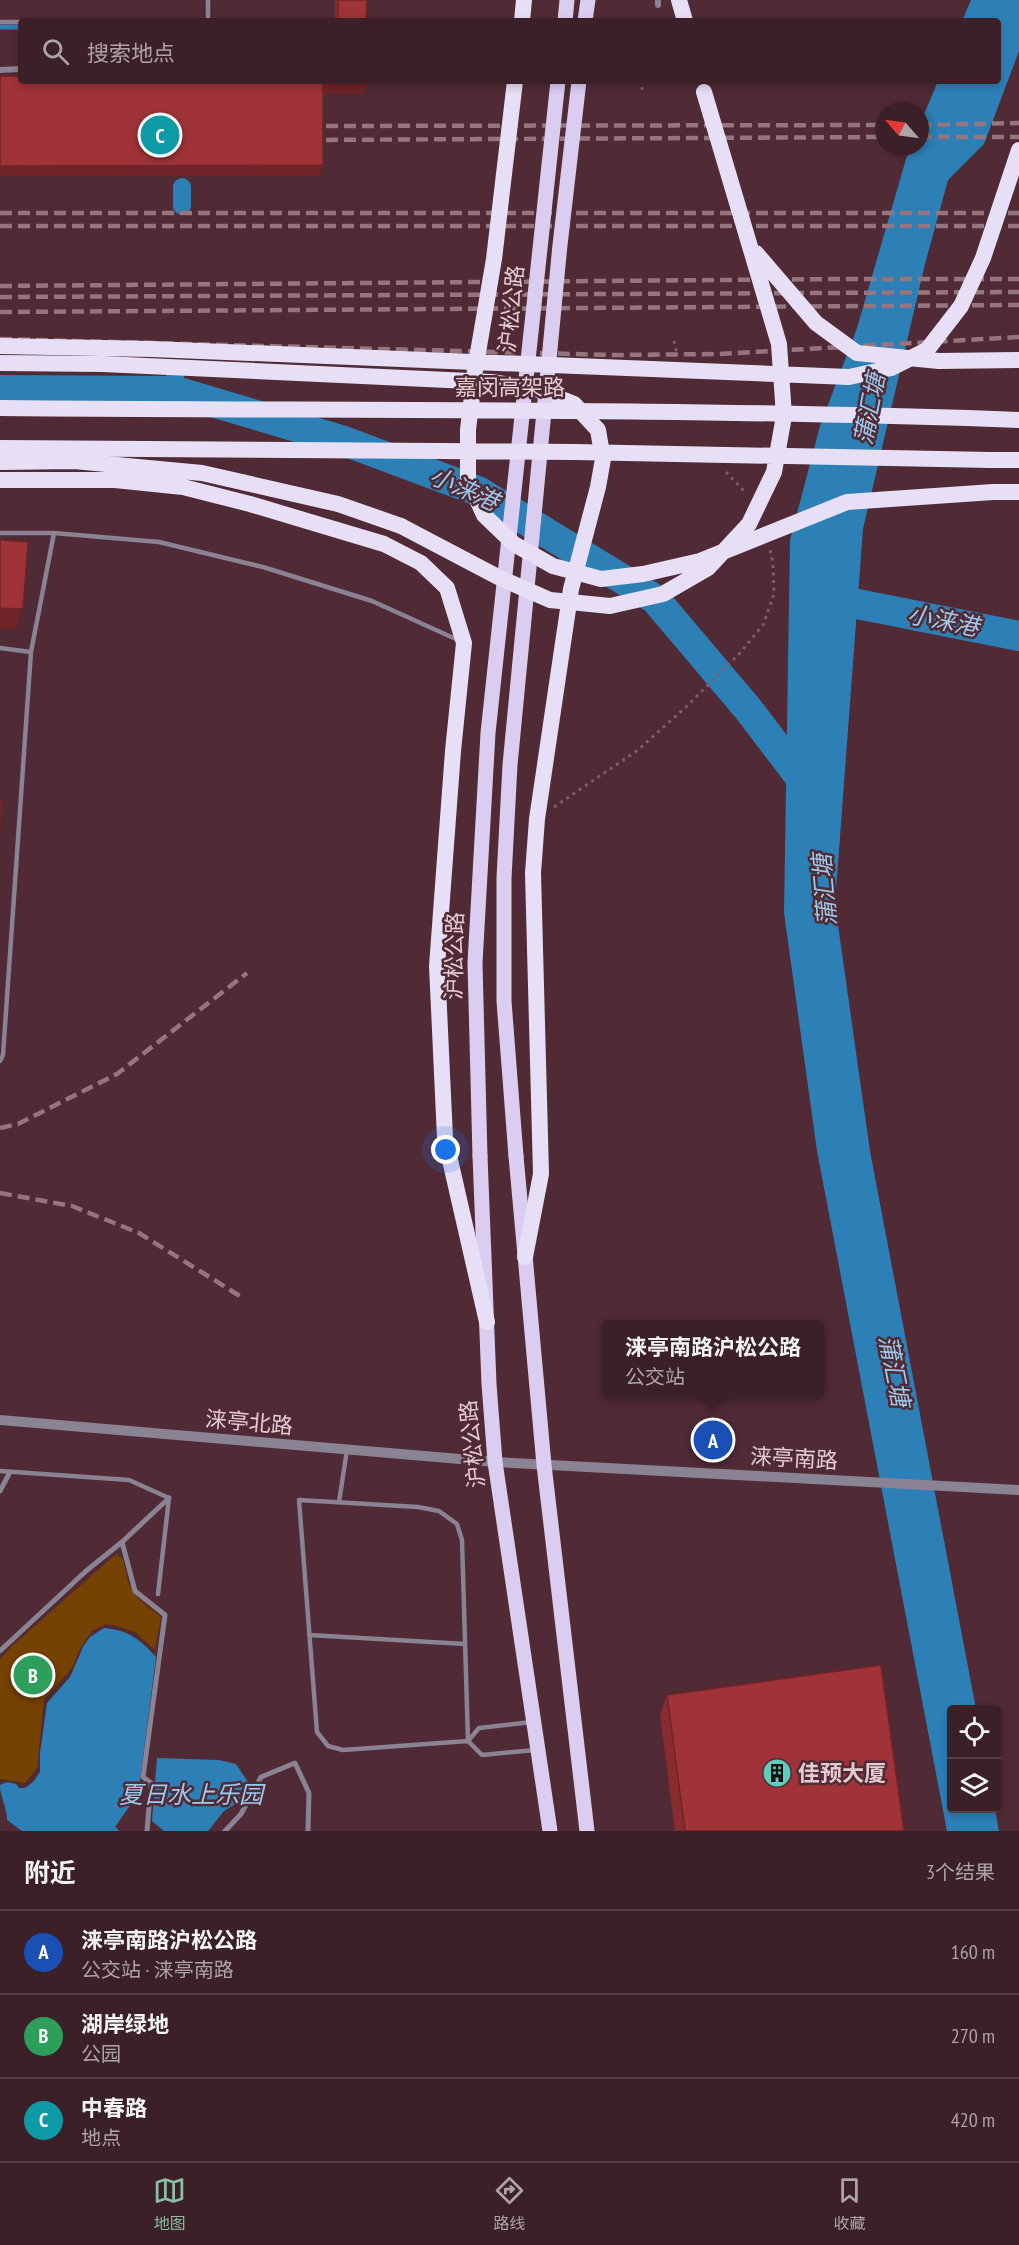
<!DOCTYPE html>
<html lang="zh">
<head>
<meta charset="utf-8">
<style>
	body { margin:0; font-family:"PT Sans Narrow","Noto Sans SC",sans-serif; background:#472d34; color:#f1f3f6 }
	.controls { position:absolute; right:18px; bottom:18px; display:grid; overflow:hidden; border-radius:6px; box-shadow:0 3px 9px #0003 }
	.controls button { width:54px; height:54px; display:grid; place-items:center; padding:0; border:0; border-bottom:2px solid #553e45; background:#3c2028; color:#f1f3f6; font:30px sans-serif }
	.compass { position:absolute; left:875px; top:102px; width:54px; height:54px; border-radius:50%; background:#3c2028; box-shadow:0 3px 9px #0003; rotate:298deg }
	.you { position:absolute; left:446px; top:1150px; width:21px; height:21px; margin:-15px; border:4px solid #fff; border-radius:50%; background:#1a73e8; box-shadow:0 0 0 9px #1a73e833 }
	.badge { display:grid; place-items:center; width:39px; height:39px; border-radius:50%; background:#8abfa5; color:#fff; font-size:20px; font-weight:700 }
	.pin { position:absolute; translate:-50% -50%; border:3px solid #fff; box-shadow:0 2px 6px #0006 }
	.popup { position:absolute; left:602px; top:1320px; width:222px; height:78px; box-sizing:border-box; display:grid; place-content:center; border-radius:6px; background:#3c2028; filter:drop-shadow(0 2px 4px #0005); font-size:20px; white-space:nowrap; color:#aca3a8 }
	.popup b { font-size:22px; color:#f1f3f6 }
	.popup::after { content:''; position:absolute; left:50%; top:100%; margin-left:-12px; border:12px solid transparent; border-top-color:#3c2028 }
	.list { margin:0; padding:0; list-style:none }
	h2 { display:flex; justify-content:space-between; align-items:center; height:78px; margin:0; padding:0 24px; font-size:26px }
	h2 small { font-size:20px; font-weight:400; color:#aca3a8 }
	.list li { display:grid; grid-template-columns:39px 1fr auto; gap:18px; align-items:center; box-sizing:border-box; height:84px; padding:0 24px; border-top:2px solid #553e45 }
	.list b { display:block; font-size:22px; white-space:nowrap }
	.list p { margin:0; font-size:20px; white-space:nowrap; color:#aca3a8 }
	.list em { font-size:20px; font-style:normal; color:#aca3a8 }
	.icon { flex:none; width:33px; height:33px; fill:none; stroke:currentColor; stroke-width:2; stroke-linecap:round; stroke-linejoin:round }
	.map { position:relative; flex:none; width:1019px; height:1831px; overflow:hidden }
	.search { position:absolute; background:#3c2028; box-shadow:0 3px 9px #0003; left:18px; right:18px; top:18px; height:66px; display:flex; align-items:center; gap:15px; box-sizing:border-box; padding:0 21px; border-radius:6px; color:#aca3a8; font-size:22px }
	.sheet { height:330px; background:#3c2028 }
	nav { display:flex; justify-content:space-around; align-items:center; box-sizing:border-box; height:84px; border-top:2px solid #553e45; background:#3c2028; font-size:16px; color:#aca3a8 }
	nav a { display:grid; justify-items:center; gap:3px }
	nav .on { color:#8abfa5 }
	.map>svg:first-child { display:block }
	.green { fill:#764201 }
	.water { fill:#2d80b6 }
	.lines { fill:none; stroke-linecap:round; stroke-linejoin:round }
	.stream { stroke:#2d80b6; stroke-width:5 }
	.canal { stroke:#2d80b6; stroke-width:18 }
	.river { stroke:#2d80b6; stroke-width:30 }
	.path { stroke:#7e5d66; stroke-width:3; stroke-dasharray:3 4.5; stroke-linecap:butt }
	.service { stroke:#898393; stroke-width:4.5 }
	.pedestrian { stroke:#898393; stroke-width:5 }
	.minor { stroke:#898393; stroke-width:6 }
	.tertiary { stroke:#898393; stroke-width:10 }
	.primary { stroke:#dacdf0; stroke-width:15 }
	.trunk { stroke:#e7dff5; stroke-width:16 }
	.rail { stroke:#95757e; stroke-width:4.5; stroke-dasharray:12 6; stroke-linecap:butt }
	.primary-bridge { stroke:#dacdf0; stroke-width:15 }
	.trunk-bridge { stroke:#e7dff5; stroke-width:16 }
	.wall { fill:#892c30 }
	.shaded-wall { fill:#6f2427 }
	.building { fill:#9f3338; stroke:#6f2427; stroke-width:1.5 }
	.labels { text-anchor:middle; stroke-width:5; stroke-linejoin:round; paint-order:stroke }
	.street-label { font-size:22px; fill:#e3cbd0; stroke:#502a35 }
	.poi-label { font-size:22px; font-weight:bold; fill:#e3cbd0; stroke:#502a35; text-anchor:start }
	.water-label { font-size:24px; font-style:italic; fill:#9ccaed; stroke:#502a35 }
</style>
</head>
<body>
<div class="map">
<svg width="1019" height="1831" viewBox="0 0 1019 1831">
	<rect width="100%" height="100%" fill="#502a35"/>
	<path class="green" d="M116 1554 123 1559C130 1595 133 1595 161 1617L155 1650 135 1632 117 1626 106 1624 92 1631 81 1647 72 1668 44 1700 37 1768 25 1783 1 1779 0 1780V1659L12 1646Z"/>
	<path class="water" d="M971 0H1019V51L984 144 948 180 925 264 863 529 835 904 870 1151 976 1709 952 1710V1808L995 1809 999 1831H947L817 1151 784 913 790 540 820 426 857 328 906 159 911 147H920V124L938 81H998V21H962Z
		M104 1628C128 1630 140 1639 156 1657L139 1788 129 1807 112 1831H22L7 1820C7 1806 0 1798 0 1785L7 1782 16 1784 19 1788H25L33 1782 40 1772V1753L47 1703 70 1677 83 1647 90 1637Z
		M157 1758 219 1760 236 1764 248 1782 249 1789 243 1799 224 1811 208 1831H164L152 1821Z"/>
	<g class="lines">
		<path class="stream" d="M0 27H21
			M113 1828 116 1831"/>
		<path class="canal" d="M182 206V187
			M175 391V378"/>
		<path class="river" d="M0 390 175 391 344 441 478 491 655 599 748 709 812 793
			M832 599 1019 636"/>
		<path class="path" d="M642 90 643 81
			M674 341 677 354
			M726 472 746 493
			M554 807 638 750 687 706 739 654 763 625 774 594 773 563 770 549"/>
		<path class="service" d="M208 21V0
			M0 22H21
			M0 533H54L159 542 263 567 372 601 458 640
			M0 648 31 652
			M0 1061 3 1055 31 652 54 533
			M0 1471 129 1480 169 1498 158 1594
			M339 1502 347 1450
			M309 1635 465 1644
			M532 1722 479 1728 468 1741 343 1750 328 1746 317 1732 299 1500 418 1507 439 1511 457 1524 462 1540 468 1741 482 1755 535 1750"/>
		<path class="pedestrian" d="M0 1491 10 1472
			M122 1542 169 1498
			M0 1651 86 1571 122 1542 135 1591 165 1615 143 1777 151 1783 147 1831
			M225 1831 241 1814 261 1777 295 1763 309 1793 308 1831"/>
		<path class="minor" d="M658 5V0
			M0 70 21 69"/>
		<path class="tertiary" d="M0 1420 495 1462 1019 1490"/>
		<path class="primary" d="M565 21 567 0
			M585 21 588 0
			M480 1156 489 1384 495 1462 550 1831
			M516 1156 544 1465 587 1831"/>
		<path class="trunk" d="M679 0 685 21
			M522 21 524 0
			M0 363 103 364 491 382 536 389 574 404 598 430 603 459 598 487 571 589 537 819 533 873 541 1174 525 1257
			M994 419 1019 420
			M990 460H1019
			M0 462 74 461 202 473 338 504 401 526
			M0 480H115L183 487 250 504 384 544 421 563 447 588 464 643 453 751 437 966 445 1138 487 1322"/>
		<path class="rail" d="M920 125 1019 123
			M308 126 884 125
			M920 137H1019
			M308 140 884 137
			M0 213H1019
			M0 226H1019
			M0 286 839 279H1019
			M0 297 1019 292
			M0 312 1019 305
			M0 339 611 355 718 354 1019 337
			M0 1128 18 1124 117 1074 247 973
			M0 1193 72 1206 139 1233 243 1298"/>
		<path class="primary-bridge" d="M480 1156 475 963 488 733 558 81
			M516 1156 504 1001V878L510 765 560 245 579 81"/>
		<path class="trunk-bridge" d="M515 81 494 259 475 370 468 430V480L484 515 514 544 553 566 601 579 643 574 700 561 847 502 993 492H1019
			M756 253 816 323 857 353 939 361 1019 360
			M0 346 152 349 849 377 891 368 927 350 961 306 983 258 1019 150
			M0 408C331 411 663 408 994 419
			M0 448 575 452 990 460
			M401 526 498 577 550 600 610 606 663 594 708 568 749 524 774 472 784 416 779 344 704 92"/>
	</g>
	<path class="wall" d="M335 0H367L366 21H335Z
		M667 1695 904 1831H675L660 1715Z"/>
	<path class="shaded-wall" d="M323 84H366L363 94H320Z
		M323 165 320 176H0V166Z
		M0 608 23 609 16 629 0 628Z"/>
	<path class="building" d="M338 0H367L366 21H338Z
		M0 76H21V81H366V84H323V165L0 166Z
		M0 540 28 542 23 609 0 608Z
		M0 800H2L0 831Z
		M881 1665 904 1831H685L667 1695Z"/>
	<defs>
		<g id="building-disc" transform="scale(1.5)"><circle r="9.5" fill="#5bcebc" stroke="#502a35"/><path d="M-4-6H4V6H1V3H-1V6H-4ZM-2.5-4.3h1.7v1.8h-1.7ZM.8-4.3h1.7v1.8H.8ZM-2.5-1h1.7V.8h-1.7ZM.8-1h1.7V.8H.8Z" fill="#111"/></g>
	</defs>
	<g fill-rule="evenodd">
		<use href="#building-disc" x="777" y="1773"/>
	</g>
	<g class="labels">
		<g class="street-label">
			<text transform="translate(511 309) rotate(-84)" y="8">沪松公路</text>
			<text x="510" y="395">嘉闵高架路</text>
			<text transform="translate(454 956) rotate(-89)" y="8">沪松公路</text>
			<text transform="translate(249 1422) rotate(5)" y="8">涞亭北路</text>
			<text transform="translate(472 1444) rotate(-96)" y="8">沪松公路</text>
			<text transform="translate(794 1458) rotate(3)" y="8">涞亭南路</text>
		</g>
		<g class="poi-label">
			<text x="798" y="1781">佳预大厦</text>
		</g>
		<g class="water-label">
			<text transform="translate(870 409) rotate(-79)" y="8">蒲汇塘</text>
			<text transform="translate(464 489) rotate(24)" y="8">小涞港</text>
			<text transform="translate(943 621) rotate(11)" y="8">小涞港</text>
			<text transform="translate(825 890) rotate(-95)" y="8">蒲汇塘</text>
			<text transform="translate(894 1371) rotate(79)" y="8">蒲汇塘</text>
			<text x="191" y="1803">夏日水上乐园</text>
		</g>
	</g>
</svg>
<div class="controls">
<button><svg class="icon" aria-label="locate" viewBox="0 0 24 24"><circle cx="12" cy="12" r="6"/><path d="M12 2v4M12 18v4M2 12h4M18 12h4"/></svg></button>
<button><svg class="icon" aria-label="layers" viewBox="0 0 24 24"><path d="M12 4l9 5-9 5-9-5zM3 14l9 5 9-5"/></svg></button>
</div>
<svg class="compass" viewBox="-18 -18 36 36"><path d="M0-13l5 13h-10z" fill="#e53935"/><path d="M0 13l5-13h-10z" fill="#aca3a8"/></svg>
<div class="you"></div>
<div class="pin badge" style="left:713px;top:1440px;background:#1a4fb4">A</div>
<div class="popup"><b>涞亭南路沪松公路</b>公交站</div>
<div class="pin badge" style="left:33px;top:1675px;background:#2e9e5b">B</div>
<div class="pin badge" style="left:160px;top:135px;background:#0f9aa8">C</div>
<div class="search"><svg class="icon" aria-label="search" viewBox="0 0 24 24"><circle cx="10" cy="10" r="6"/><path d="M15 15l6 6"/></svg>搜索地点</div>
</div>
<section class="sheet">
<h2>附近<small>3个结果</small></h2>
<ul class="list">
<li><span class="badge" style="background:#1a4fb4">A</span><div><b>涞亭南路沪松公路</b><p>公交站 · 涞亭南路</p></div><em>160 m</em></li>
<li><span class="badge" style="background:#2e9e5b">B</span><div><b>湖岸绿地</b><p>公园</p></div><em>270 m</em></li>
<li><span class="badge" style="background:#0f9aa8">C</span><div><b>中春路</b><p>地点</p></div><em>420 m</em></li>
</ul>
</section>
<nav>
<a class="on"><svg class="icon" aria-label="map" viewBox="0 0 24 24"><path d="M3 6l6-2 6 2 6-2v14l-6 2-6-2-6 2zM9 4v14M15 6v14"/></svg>地图</a>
<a><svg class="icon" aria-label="directions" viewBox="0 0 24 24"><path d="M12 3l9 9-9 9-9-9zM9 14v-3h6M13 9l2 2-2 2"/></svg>路线</a>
<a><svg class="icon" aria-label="saved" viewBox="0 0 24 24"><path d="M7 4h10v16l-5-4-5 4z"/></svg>收藏</a>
</nav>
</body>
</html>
